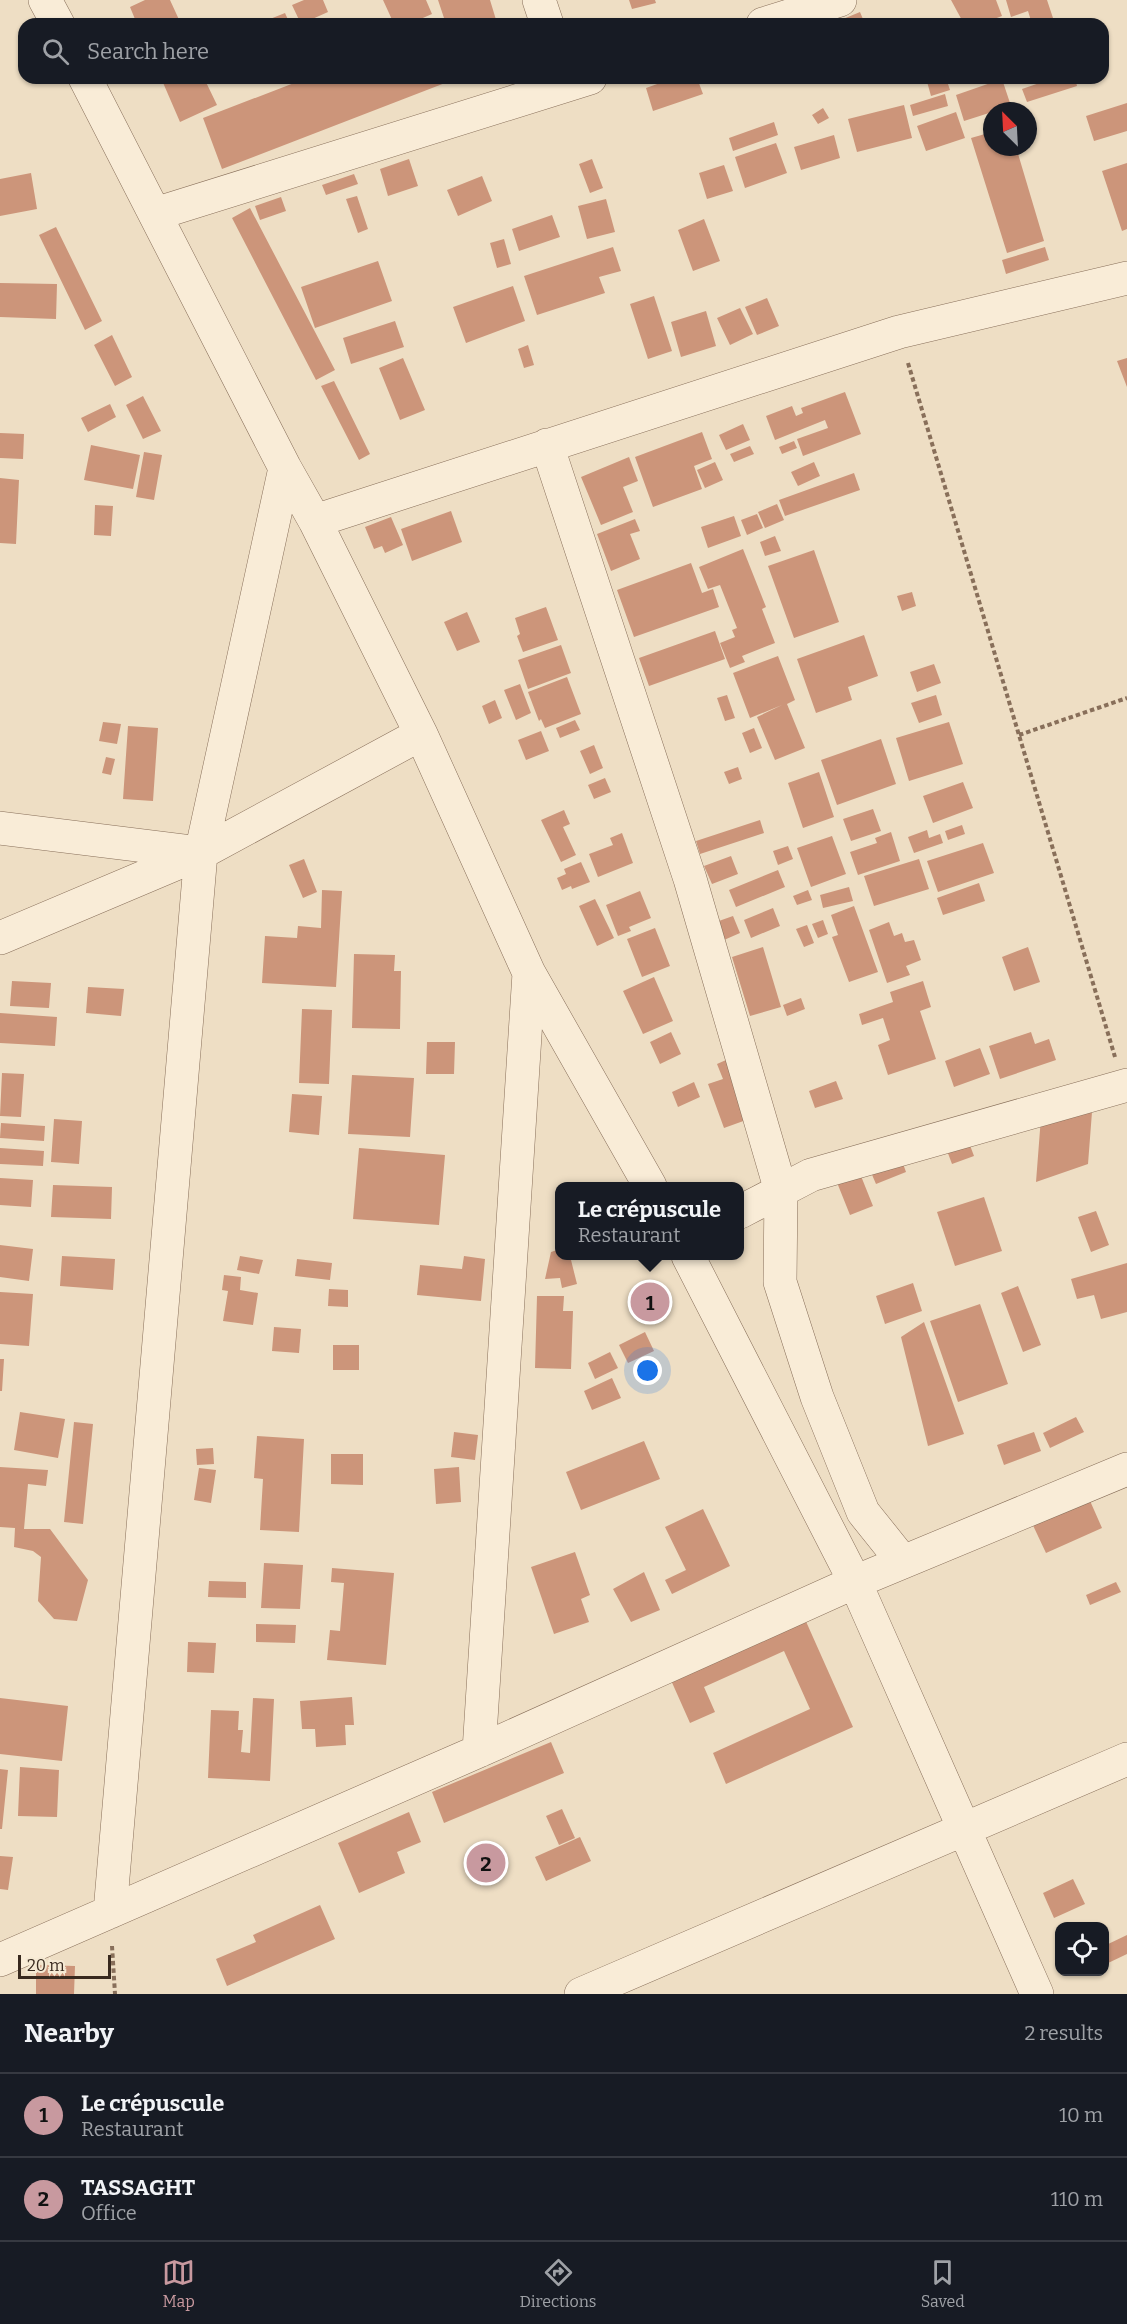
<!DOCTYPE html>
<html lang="en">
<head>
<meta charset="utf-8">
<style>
	body { margin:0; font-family:Bitter,serif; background:#242831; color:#f1f3f6 }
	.controls { position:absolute; right:18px; bottom:18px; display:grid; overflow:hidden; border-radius:12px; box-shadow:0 2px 4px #0004 }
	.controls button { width:54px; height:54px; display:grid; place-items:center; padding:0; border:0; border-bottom:2px solid #363941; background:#171b24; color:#f1f3f6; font:30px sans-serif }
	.compass { position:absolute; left:983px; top:102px; width:54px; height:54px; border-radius:50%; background:#171b24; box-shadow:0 2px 4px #0004; rotate:336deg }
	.scale { position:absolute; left:18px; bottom:15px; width:93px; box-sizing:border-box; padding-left:6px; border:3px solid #38291e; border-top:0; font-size:16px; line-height:21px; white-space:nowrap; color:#38291e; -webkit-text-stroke:4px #f5e9d3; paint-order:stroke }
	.you { position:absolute; left:648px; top:1371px; width:21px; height:21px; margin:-15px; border:4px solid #fff; border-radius:50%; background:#1a73e8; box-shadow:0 0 0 9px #1a73e833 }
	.badge { display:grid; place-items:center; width:39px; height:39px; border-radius:50%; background:#c8999f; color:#111; font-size:20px; font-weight:700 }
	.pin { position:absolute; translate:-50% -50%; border:3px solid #fff; box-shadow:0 2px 6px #0006 }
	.popup { position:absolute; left:555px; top:1182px; width:189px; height:78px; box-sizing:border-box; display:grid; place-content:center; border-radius:12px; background:#171b24; filter:drop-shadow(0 2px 4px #0005); font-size:20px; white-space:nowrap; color:#9ea1a6 }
	.popup b { font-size:22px; color:#f1f3f6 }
	.popup::after { content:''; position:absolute; left:50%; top:100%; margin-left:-12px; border:12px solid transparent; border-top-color:#171b24 }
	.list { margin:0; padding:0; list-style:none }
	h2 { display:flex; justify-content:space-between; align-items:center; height:78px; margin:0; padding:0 24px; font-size:26px }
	h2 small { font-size:20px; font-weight:400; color:#9ea1a6 }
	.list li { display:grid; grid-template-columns:39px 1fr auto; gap:18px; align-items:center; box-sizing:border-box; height:84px; padding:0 24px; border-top:2px solid #363941 }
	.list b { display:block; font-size:22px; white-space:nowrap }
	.list p { margin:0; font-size:20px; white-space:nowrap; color:#9ea1a6 }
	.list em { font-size:20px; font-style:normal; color:#9ea1a6 }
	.icon { flex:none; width:33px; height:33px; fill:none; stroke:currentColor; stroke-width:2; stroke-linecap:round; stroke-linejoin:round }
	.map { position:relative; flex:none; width:1127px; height:1994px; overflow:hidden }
	.search { position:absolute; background:#171b24; box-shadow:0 2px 4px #0004; left:18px; right:18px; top:18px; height:66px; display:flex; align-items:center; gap:15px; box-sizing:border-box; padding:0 21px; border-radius:18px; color:#9ea1a6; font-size:22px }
	.sheet { height:246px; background:#171b24 }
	nav { display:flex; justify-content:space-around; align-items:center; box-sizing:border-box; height:84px; border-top:2px solid #363941; background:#171b24; font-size:16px; color:#9ea1a6 }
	nav a { display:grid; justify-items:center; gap:3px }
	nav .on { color:#c8999f }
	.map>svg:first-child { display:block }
	.building { fill:#cc957a }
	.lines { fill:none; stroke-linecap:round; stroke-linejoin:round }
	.minor-casing { stroke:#886f5a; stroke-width:34 }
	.path { stroke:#886f5a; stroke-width:4; stroke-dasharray:4.5 3; stroke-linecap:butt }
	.minor { stroke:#f9ecd7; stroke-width:33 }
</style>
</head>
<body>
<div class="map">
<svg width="1127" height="1994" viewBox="0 0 1127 1994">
	<rect width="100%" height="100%" fill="#eedec4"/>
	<path class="building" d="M145 0H170L181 24H137L130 7Z
		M304 0H323L328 12 301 24 292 5Z
		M383 0H426L432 14 409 24H394Z
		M438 0H490L497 23 446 24Z
		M629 0H655L656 3 632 9Z
		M951 0H996L1002 16 981 24H964Z
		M1006 0H1047L1055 24H1032L1028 11 1011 17Z
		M860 12 865 24H831Z
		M285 13 290 24H272L270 19Z
		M161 78H204L217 105 180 122Z
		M307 78H458L222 169 203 118Z
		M674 78H697L703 94 653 111 646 88Z
		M926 78H946L950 90 931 96Z
		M1054 78H1075L1077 86 1027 102 1022 89Z
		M1002 79 1011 106 964 121 956 95Z
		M945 94 948 106 913 116 910 105Z
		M1127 103V131L1094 141 1086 116Z
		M904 105 912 138 857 152 848 119Z
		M823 108 829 118 818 124 812 115Z
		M956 112 965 138 926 151 917 126Z
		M774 122 778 135 733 151 729 138Z
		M992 132V147H1016L1044 241 1007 253 971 138Z
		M834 135 840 158 801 170 794 147Z
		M776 143 787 173 745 188 735 157Z
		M409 159 418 186 388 196 380 169Z
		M592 159 603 188 590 193 579 164Z
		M1127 163V229L1122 231 1102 171Z
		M724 165 733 191 707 199 699 173Z
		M31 173 37 209 0 216V179Z
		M354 174 358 184 326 195 322 185Z
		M482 176 492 201 458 216 447 190Z
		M357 196 368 229 358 233 346 199Z
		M281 197 286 211 260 220 255 206Z
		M606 199 615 232 587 239 578 206Z
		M250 208 335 370 316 380 232 218Z
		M552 215 560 237 519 251 512 229Z
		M704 219 720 261 693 271 678 230Z
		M56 227 102 321 85 330 39 235Z
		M504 239 511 264 497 268 490 243Z
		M613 247 621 271 599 277 605 293 537 315 524 276Z
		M1045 247 1049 260 1006 274 1002 260Z
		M378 261 392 301 315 328 301 287Z
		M0 283 57 284 56 319 0 317Z
		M513 286 525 321 466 343 453 307Z
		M654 296 672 351 648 359 630 304Z
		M767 298 779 326 757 335 745 307Z
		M740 308 753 334 730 345 717 318Z
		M706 311 716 346 681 357 671 322Z
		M395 321 404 347 351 364 343 338Z
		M112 335 132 377 115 386 94 345Z
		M528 345 534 365 524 368 518 349Z
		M403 358 425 410 400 420 379 368Z
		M1127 358V387L1117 361Z
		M334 381 370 454 359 460 321 386Z
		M845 392 861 434 803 456 797 439 828 428 825 420 775 440 766 416 792 406 796 416 803 413 801 408Z
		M143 396 161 431 143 439 126 405Z
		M110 404 116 417 88 432 81 418Z
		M743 424 750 440 726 450 719 435Z
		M702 432 712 459 694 466 702 489 653 507 635 457Z
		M0 433 24 434 23 459 0 458Z
		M794 441 797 448 782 454 779 447Z
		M91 445 140 455 133 489 84 480Z
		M750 446 754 454 734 462 730 454Z
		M144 452 162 455 154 500 136 497Z
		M629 457 638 481 623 487 633 512 601 525 581 477Z
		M715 462 723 480 705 488 697 470Z
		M814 462 820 476 798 486 791 472Z
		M854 473 860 490 785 516 779 500Z
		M0 478 19 480 16 544 0 543Z
		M777 504 784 520 765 528 758 512Z
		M95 505 113 506 111 536 94 535Z
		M451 511 462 542 412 561 401 529Z
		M757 514 763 528 747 535 741 520Z
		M734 516 741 536 708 548 701 527Z
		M391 517 403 545 385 553 382 546 374 549 365 527Z
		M635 519 640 531 630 534 640 559 611 571 597 534Z
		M775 536 781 551 765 556 760 542Z
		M743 549 766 607 762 609 775 643 742 656 745 662 730 668 720 643 735 637 732 630 737 628 720 585 708 589 699 567Z
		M814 550 839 622 794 638 768 566Z
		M691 563 702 593 713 589 719 607 634 637 617 590Z
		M912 592 916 606 902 611 897 596Z
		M546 607 558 640 523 652 517 636 520 634 515 618Z
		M467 612 480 642 457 651 444 622Z
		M715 631 725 659 649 686 639 658Z
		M864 635 878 676 848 687 852 700 816 713 797 659Z
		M561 645 571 673 528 689 518 660Z
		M778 656 795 700 787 704 805 748 775 760 757 717 782 705 750 718 733 673Z
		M934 664 941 683 917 692 910 672Z
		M567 677 581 714 545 728 541 719 539 721 528 692Z
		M520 684 531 713 516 720 504 690Z
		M727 695 735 718 725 721 717 698Z
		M936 695 942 715 919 723 911 703Z
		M495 700 502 718 489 724 482 706Z
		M575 720 580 730 560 738 556 728Z
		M103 722 121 724 117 744 99 741Z
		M949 722 963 764 909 781 896 738Z
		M128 726 158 728 153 801 123 799Z
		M754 728 762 748 750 753 742 733Z
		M541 731 549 751 526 760 518 740Z
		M881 739 896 784 837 805 821 760Z
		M594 745 603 768 590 774 580 751Z
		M106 757 115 759 111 775 102 773Z
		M738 767 742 779 729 784 724 772Z
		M819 772 834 817 803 828 788 783Z
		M605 778 611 792 594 799 588 785Z
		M963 782 973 808 933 823 923 796Z
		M873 809 881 831 851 841 843 819Z
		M564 810 570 824 563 827 576 855 561 862 541 820Z
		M760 820 764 833 700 854 696 841Z
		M962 825 965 834 948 840 945 831Z
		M927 830 929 838 940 834 943 843 914 853 908 837Z
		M891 832 900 861 858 875 850 852 877 843 875 838Z
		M622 833 633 863 598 877 589 854 613 845 610 838Z
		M832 836 846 874 811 887 797 848Z
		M983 843 994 873 938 892 927 861Z
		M788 846 793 859 778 865 773 851Z
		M731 856 738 874 712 884 704 866Z
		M304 859 317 892 303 898 289 865Z
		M919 859 929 889 874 906 864 876Z
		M581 862 590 882 572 889 571 886 562 890 557 878 566 874 564 869Z
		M778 870 785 887 736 907 729 890Z
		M979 883 985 901 943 915 937 898Z
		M849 887 853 901 823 908 820 895Z
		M322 890 342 891 336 987 262 983 265 936 297 938 298 926 321 928Z
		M808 890 812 900 797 905 793 896Z
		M640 891 651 918 629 927 631 931 618 936 606 905Z
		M595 899 614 938 597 946 579 906Z
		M854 906 878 972 849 982 832 937 838 935 831 915Z
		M773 908 780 926 751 938 744 920Z
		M733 916 740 933 724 940 716 922Z
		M823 920 828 934 818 938 812 924Z
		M889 922 894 936 902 933 905 942 914 940 921 960 906 966 910 975 887 983 869 930Z
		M807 925 814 943 804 947 796 929Z
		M655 928 670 966 642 977 627 939Z
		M763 947 781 1007 750 1016 732 957Z
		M1028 947 1040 982 1014 991 1002 957Z
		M354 954 395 955 394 971H401L400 1029 352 1028Z
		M654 977 673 1021 643 1034 623 991Z
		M12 981 51 983 49 1008 10 1006Z
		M923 981 931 1007 920 1011 936 1059 888 1075 878 1045 890 1040 883 1018 862 1025 859 1014 893 1002 890 992Z
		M88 987 124 989 121 1016 86 1013Z
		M801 998 805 1009 787 1016 783 1005Z
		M302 1009 332 1010 329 1084 299 1083Z
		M0 1013 57 1017 55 1046 0 1043Z
		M671 1032 681 1054 660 1064 650 1042Z
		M1031 1032 1035 1044 1049 1039 1056 1060 1000 1079 989 1046Z
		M427 1042H455L454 1074H426Z
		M980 1048 990 1074 954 1087 945 1061Z
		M726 1060 749 1119 724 1128 708 1084 723 1079 717 1064Z
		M2 1073 24 1074 21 1117 0 1116Z
		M352 1075 414 1078 410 1137 348 1134Z
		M836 1081 843 1099 815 1108 809 1091Z
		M694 1082 700 1097 678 1107 672 1092Z
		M292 1094 322 1096 319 1135 289 1132Z
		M1093 1099 1088 1164 1036 1182 1041 1117Z
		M54 1119 82 1121 79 1164 51 1162Z
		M1 1123 45 1126 44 1141 0 1138Z
		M968 1140 974 1156 952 1164 946 1148Z
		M0 1148 44 1151 43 1166 0 1164Z
		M359 1148 445 1155 439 1225 353 1219Z
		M901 1158 906 1172 876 1184 870 1170Z
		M859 1171 873 1206 850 1215 836 1180Z
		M0 1178 33 1180 31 1207 0 1205Z
		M53 1185 112 1187 111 1219 51 1217Z
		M984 1197 1002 1251 955 1266 937 1212Z
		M1096 1211 1109 1245 1091 1252 1078 1217Z
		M0 1245 33 1249 29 1281 0 1277Z
		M560 1249V1256H570L577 1284 562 1288 560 1278 545 1279 551 1252Z
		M62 1256 115 1259 113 1290 60 1286Z
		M240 1256 263 1260 259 1274 237 1270Z
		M464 1256 485 1259 481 1301 417 1295 420 1265 462 1269Z
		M297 1259 332 1263 330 1280 295 1276Z
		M1127 1263V1312L1101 1319 1094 1295 1077 1299 1071 1279Z
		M224 1275 241 1277 240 1290 258 1293 253 1325 223 1321 228 1291 222 1290Z
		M913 1283 922 1311 885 1324 876 1296Z
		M1018 1286 1041 1345 1023 1352 1001 1293Z
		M329 1289 348 1290V1307L328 1306Z
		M0 1292 33 1294 29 1346 0 1344Z
		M537 1296H564L563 1311H573L571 1369 535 1368Z
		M980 1304 1008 1384 958 1402 930 1321Z
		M924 1322 964 1434 928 1446 901 1337Z
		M274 1327 301 1329 299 1353 272 1351Z
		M645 1332 654 1351 628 1363 619 1345Z
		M333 1345H359V1370H333Z
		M610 1352 618 1368 595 1379 588 1363Z
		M0 1359H4L2 1391H0Z
		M612 1378 621 1398 592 1410 584 1391Z
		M20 1412 65 1419 58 1458 14 1450Z
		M1076 1417 1084 1432 1050 1448 1043 1433Z
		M74 1422 93 1424 83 1524 64 1522Z
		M454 1432 478 1435 475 1460 451 1457Z
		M1034 1432 1041 1451 1004 1465 997 1445Z
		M257 1436 304 1439 299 1532 260 1530 263 1479 254 1478Z
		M644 1441 660 1479 581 1510 566 1472Z
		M213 1448 214 1464 197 1465 196 1449Z
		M331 1454H363V1485L331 1484Z
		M0 1467 48 1470 46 1486 28 1484 24 1529H50L88 1580 77 1621 54 1619 38 1601 41 1557 33 1551 14 1547 15 1528 0 1527Z
		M459 1467 461 1502 436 1504 434 1469Z
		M199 1468 216 1470 211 1503 194 1500Z
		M1087 1494 1102 1528 1046 1553 1030 1519Z
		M703 1509 730 1566 672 1594 665 1580 686 1570 665 1527Z
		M575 1552 590 1595 581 1599 589 1622 554 1634 531 1567Z
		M264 1563 303 1565 300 1609 261 1608Z
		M332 1568 394 1573 386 1665 327 1660 330 1630 340 1631 344 1583 331 1582Z
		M644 1572 660 1610 631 1622 613 1589Z
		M209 1581 246 1582V1598L208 1597Z
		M1116 1582 1121 1592 1090 1605 1086 1595Z
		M804 1617 853 1727 726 1784 713 1753 810 1709 784 1651 704 1687 715 1712 690 1723 670 1678Z
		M256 1624 296 1625 295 1643 256 1642Z
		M188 1642 216 1643 214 1673 187 1672Z
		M352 1697 354 1725H345L346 1745 316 1747 315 1729H302L300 1701Z
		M0 1698 68 1706 62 1761 0 1754Z
		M253 1698 274 1699 270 1781 208 1778 211 1710 239 1711 238 1730H243L241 1752 250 1753Z
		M551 1742 564 1773 444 1823 432 1792Z
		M20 1767 59 1770 57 1817 18 1816Z
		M0 1769 8 1770 2 1829H0Z
		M562 1809 575 1838 559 1845 546 1816Z
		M409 1812 421 1842 397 1852 405 1873 359 1893 338 1843Z
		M580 1837 591 1861 546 1881 535 1857Z
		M0 1856 13 1857 8 1890 0 1889Z
		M488 1856 495 1876 479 1881 472 1862Z
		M1073 1879 1085 1904 1054 1918 1043 1893Z
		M320 1905 335 1939 227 1986 216 1959 256 1942 253 1935Z
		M1127 1935V1954L1106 1964 1104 1946Z
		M36 1965 75 1966 74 1994H36Z"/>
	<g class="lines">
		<g class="minor-casing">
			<path id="minor" d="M45 0 58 24
				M539 0 547 24
				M763 24 840 0
				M85 78 285 468 315 521 421 734 529 973 650 1186
				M155 214 590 78
				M547 445 690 879 781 1191 780 1282 817 1397 863 1512 903 1562
				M315 521 899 332 1127 278
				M0 828 201 853
				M0 938 201 853 421 734
				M740 1212 811 1175 1127 1085
				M688 1256 855 1582 1037 1994
				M479 1751 529 973
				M110 1912 201 853 285 468
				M0 1960 479 1751 855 1582 1127 1469
				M581 1994 1127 1759"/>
		</g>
		<path class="path" d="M908 363 1115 1057
			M1019 735 1127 698
			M112 1946 115 1994"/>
		<use href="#minor" class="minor"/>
	</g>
</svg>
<div class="controls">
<button><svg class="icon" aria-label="locate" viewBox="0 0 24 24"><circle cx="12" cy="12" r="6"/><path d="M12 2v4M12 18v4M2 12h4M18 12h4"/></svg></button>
</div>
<svg class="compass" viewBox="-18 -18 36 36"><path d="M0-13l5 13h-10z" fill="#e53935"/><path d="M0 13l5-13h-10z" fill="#9ea1a6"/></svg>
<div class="scale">20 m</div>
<div class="you"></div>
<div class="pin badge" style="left:650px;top:1302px">1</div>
<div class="popup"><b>Le crépuscule</b>Restaurant</div>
<div class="pin badge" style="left:486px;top:1863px">2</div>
<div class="search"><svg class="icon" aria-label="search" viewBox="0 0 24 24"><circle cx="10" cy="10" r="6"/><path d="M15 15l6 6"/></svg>Search here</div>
</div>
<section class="sheet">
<h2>Nearby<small>2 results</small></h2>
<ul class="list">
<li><span class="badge">1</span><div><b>Le crépuscule</b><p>Restaurant</p></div><em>10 m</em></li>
<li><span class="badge">2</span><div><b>TASSAGHT</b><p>Office</p></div><em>110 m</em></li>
</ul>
</section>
<nav>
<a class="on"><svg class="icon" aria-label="map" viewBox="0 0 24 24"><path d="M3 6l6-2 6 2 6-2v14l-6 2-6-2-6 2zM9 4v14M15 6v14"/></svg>Map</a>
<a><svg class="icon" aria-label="directions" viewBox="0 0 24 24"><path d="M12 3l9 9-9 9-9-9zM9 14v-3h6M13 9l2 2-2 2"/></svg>Directions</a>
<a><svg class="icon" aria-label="saved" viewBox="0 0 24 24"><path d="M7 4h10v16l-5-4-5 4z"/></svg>Saved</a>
</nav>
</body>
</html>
